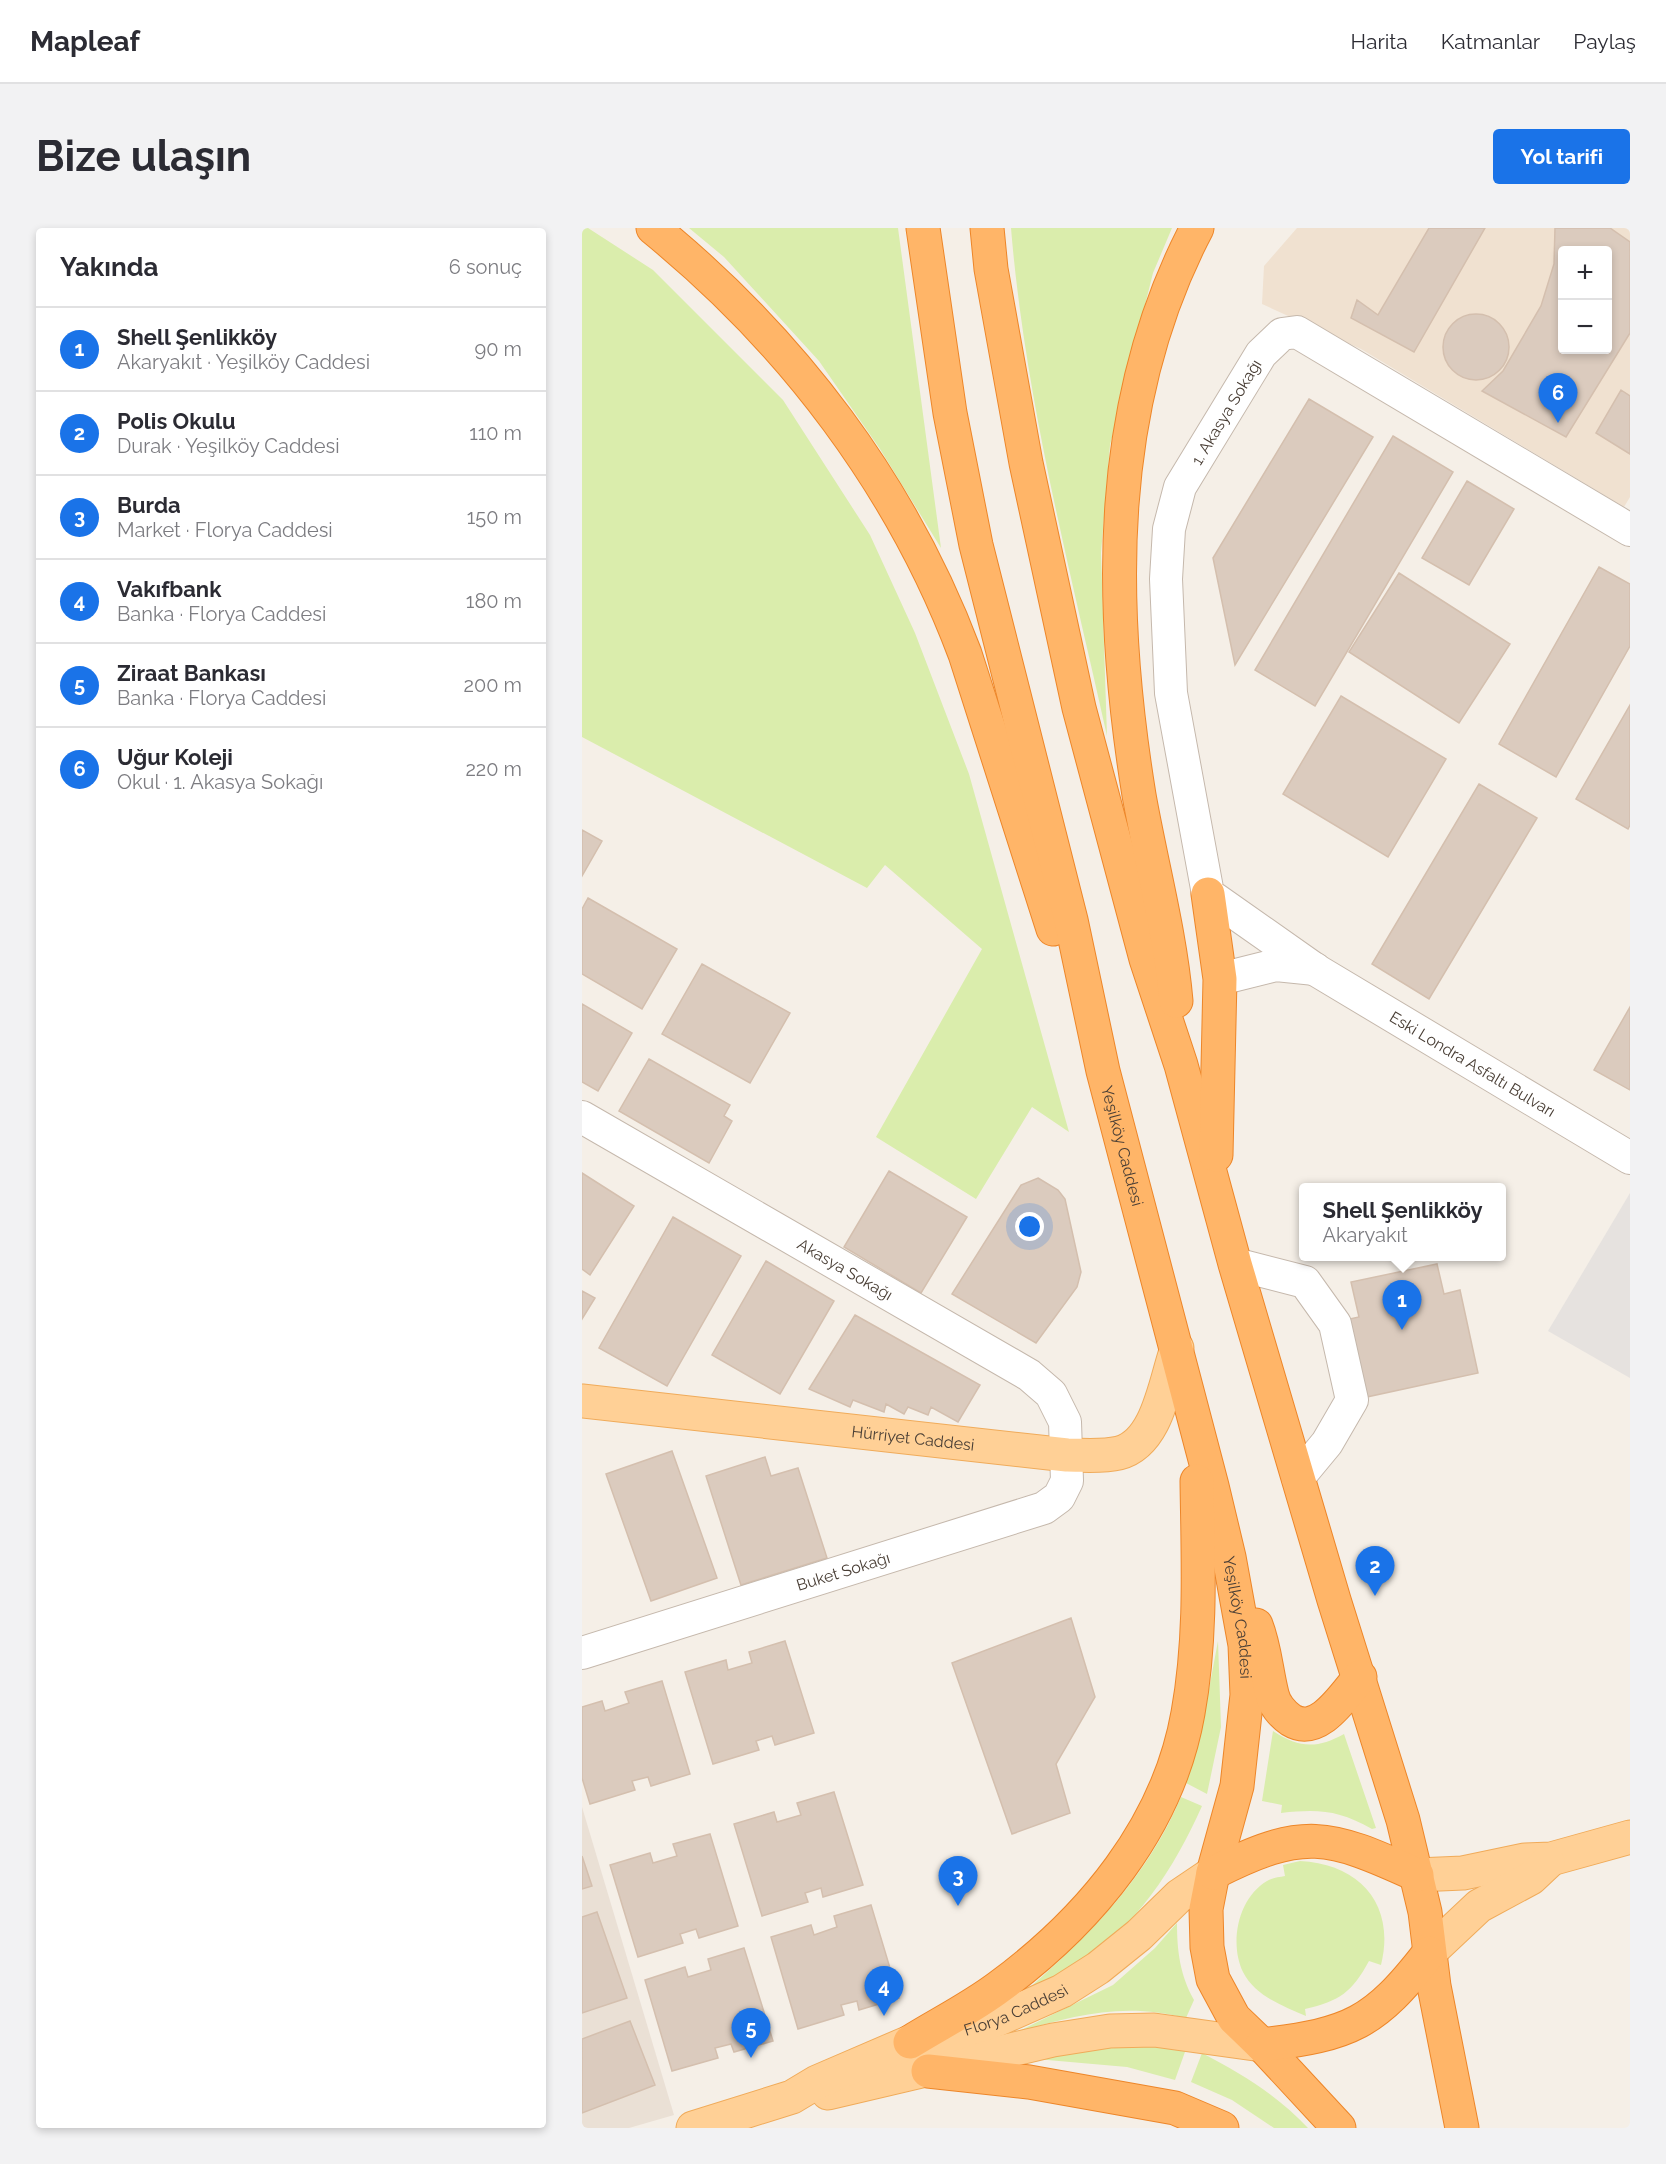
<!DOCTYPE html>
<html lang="tr">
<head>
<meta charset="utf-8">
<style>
	body { margin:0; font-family:Raleway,sans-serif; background:#f2f2f3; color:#2b2b33 }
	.controls { position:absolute; right:18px; top:18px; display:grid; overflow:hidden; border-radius:6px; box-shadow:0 3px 9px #0003 }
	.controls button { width:54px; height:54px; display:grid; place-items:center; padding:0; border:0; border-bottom:2px solid #e1e1e2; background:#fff; color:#2b2b33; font:30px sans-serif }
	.you { position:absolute; left:448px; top:999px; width:21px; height:21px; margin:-15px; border:4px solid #fff; border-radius:50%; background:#1a73e8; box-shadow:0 0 0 9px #1a73e833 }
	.badge { display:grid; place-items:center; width:39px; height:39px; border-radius:50%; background:#1a73e8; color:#fff; font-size:20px; font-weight:700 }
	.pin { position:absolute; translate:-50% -50px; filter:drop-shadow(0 2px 3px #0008) }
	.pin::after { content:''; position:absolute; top:32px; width:21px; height:18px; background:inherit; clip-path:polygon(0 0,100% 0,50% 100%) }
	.popup { position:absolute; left:717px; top:955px; width:207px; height:78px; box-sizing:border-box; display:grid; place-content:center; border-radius:6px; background:#fff; filter:drop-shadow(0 2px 4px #0005); font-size:20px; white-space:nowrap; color:#7c7c81 }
	.popup b { font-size:22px; color:#2b2b33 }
	.popup::after { content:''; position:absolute; left:50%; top:100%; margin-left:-12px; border:12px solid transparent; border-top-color:#fff }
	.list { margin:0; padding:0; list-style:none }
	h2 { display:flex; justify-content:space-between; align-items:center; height:78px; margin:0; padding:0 24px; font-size:26px }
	h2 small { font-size:20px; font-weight:400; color:#7c7c81 }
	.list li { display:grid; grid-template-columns:39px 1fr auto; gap:18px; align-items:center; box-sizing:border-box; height:84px; padding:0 24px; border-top:2px solid #e1e1e2 }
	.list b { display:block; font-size:22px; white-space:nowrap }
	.list p { margin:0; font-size:20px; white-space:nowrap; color:#7c7c81 }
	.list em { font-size:20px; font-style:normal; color:#7c7c81 }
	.map { position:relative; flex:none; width:1048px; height:1900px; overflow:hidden; border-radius:6px }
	header { display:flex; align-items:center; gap:36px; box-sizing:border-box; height:84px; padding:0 30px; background:#fff; border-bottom:2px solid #e1e1e2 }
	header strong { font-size:28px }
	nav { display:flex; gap:33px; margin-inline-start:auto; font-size:21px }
	.intro { display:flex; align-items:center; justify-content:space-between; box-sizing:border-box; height:144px; padding:0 36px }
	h1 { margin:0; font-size:42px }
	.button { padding:15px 27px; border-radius:6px; background:#1a73e8; color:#fff; font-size:21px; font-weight:700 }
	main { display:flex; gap:36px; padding:0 36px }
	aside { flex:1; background:#fff; border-radius:6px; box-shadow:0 3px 9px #0003 }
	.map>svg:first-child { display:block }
	.residential { fill:#eae0d5 }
	.education { fill:#f0e1d0; fill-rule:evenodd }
	.green { fill:#daedac }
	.parking { fill:#e6e2df }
	.building { fill:#dbcbbe; stroke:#d4bfae; stroke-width:1.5; fill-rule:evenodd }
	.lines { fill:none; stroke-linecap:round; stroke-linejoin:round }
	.minor-casing { stroke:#c5b8ac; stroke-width:34 }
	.major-casing { stroke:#f0ab5a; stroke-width:35 }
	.highway-casing { stroke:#ed8629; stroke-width:35 }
	.minor { stroke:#fff; stroke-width:32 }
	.major { stroke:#ffd096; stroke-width:33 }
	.highway { stroke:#ffb568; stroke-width:33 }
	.labels { text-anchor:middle; stroke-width:6; stroke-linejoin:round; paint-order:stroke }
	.street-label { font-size:16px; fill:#493e35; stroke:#fff }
</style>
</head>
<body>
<header>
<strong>Mapleaf</strong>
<nav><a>Harita</a><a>Katmanlar</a><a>Paylaş</a></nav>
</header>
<div class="intro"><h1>Bize ulaşın</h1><a class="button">Yol tarifi</a></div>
<main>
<aside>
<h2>Yakında<small>6 sonuç</small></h2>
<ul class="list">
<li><span class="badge">1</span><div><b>Shell Şenlikköy</b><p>Akaryakıt · Yeşilköy Caddesi</p></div><em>90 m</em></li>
<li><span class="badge">2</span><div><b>Polis Okulu</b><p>Durak · Yeşilköy Caddesi</p></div><em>110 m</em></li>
<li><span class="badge">3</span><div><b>Burda</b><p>Market · Florya Caddesi</p></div><em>150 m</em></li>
<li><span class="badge">4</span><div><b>Vakıfbank</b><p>Banka · Florya Caddesi</p></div><em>180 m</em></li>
<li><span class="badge">5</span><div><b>Ziraat Bankası</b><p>Banka · Florya Caddesi</p></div><em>200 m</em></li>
<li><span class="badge">6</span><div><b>Uğur Koleji</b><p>Okul · 1. Akasya Sokağı</p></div><em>220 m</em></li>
</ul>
</aside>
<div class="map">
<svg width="1048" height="1900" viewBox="0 0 1048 1900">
	<rect width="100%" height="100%" fill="#f5efe7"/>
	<path class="residential" d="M0 1579 92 1887 47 1900H0Z"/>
	<path class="education" d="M715 0H1048V269L1042 279 779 121 680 76 682 38ZM981 22H1026V122H981Z"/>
	<path class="green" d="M0 0H6L71 42 201 172 288 307 333 405 387 546 487 904 450 879 394 971 294 909 400 721 303 637 285 660 0 509Z
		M107 0H316L359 320 298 221 237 133 142 29Z
		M429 0H590L571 45 528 217 519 325 525 508C488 341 443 171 429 0Z
		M636 1413 639 1499 625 1566 604 1555 621 1493Z
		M691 1503C717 1520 735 1521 762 1506L794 1600 790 1601C756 1582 737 1581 699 1585L700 1577 680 1573Z
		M599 1569 620 1578C592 1641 554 1699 495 1738 480 1748 461 1754 445 1762 509 1706 566 1648 599 1569Z
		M718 1633C778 1636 814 1677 799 1737L787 1733C770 1764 758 1773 723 1781L724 1788C701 1778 673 1768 661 1744 647 1715 656 1670 685 1653 690 1650 697 1649 703 1648L701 1637Z
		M595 1695C595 1723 598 1747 612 1772L604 1790C542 1774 494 1787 435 1804L531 1757 573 1720Z
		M516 1814 604 1821 593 1852 545 1839 454 1831Z
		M620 1825C660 1846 695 1867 726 1900H692L650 1872 609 1854Z"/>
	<path class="parking" d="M1048 965V1150L966 1103Z"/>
	<path class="building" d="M847 0H903L832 124 769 90 775 72 796 87Z
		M973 0H1028L1048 14V105L984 209 900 163 921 143 959 78 972 36ZM981 22H1026V122H981Z
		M861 119a33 33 0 1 1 66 0a33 33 0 1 1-66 0Z
		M1039 162 1048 168V226L1014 205Z
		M727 171 791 209 653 437 631 330Z
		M811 208 871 244 733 478 673 442Z
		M885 253 932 281 887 357 840 330Z
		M1017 339 1048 356V418L974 549 917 516Z
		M817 345 928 416 877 495 767 424Z
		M759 468 864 531 806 629 701 566Z
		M1048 477V597L1046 601 994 571Z
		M897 556 955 590 847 771 790 736Z
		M0 602 20 613 0 648Z
		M6 670 95 721 60 781 0 746V681Z
		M120 736 208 785 168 855 80 806Z
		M0 776 50 805 16 863 0 854Z
		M1048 779V862L1012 842Z
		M67 831 148 877 142 888 150 893 127 935 37 883Z
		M307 943 385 989 339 1065 262 1019Z
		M0 945 52 978 8 1047 0 1041Z
		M456 950 476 962 483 971 499 1044 495 1059 454 1115 370 1066 439 957Z
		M91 989 159 1028 85 1158 17 1120Z
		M184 1033 252 1073 198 1166 130 1127Z
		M855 1036 862 1066 878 1062 896 1145 780 1170 763 1092 777 1089 769 1054Z
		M0 1063 13 1070 0 1091Z
		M273 1087 398 1157 376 1194 349 1179 346 1187 326 1179 322 1186 304 1176 302 1184 271 1172 268 1179 227 1161Z
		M90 1223 135 1350 69 1373 24 1246Z
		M183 1229 189 1248 216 1240 245 1330 159 1357 124 1248Z
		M489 1390 513 1469 474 1536 488 1585 430 1606 370 1435Z
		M203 1413 232 1505 193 1517 190 1508 174 1513 177 1522 131 1536 103 1444 144 1432 146 1442 170 1435 167 1424Z
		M80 1453 108 1546 69 1558 66 1549 50 1553 53 1562 8 1576 0 1550V1479L20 1473 23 1483 47 1475 43 1464Z
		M252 1564 281 1657 241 1669 239 1660 223 1665 226 1674 180 1688 152 1596 192 1584 195 1594 219 1587 215 1575Z
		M128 1606 156 1698 117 1710 114 1701 98 1706 101 1715 56 1729 28 1637 68 1625 71 1635 95 1628 91 1616Z
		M0 1628 10 1658 0 1661Z
		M289 1677 317 1770 277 1782 275 1773 259 1777 262 1787 216 1801 189 1709 229 1697 232 1707 255 1699 252 1688Z
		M15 1684 45 1770 0 1785V1689Z
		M162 1720 191 1813 152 1824 149 1816 133 1820 136 1830 90 1843 63 1752 103 1739 106 1749 129 1742 126 1731Z
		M48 1793 73 1857 0 1885V1811Z"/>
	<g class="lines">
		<g class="minor-casing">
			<g id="minor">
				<path id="s1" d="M1048 302 715 104 700 106 679 126 598 259 587 301 584 351 589 465 626 666 734 742 1048 930"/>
				<path d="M638 751 694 737 733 741"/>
				<path id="s2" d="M0 889 447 1147 469 1166 483 1194 485 1253 477 1269 462 1280 0 1425"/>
				<path d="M653 1036 723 1054 753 1096 770 1172 745 1215 716 1250"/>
			</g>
		</g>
		<g class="major-casing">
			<g id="major">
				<path id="s3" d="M0 1173 485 1227C502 1227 520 1229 537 1225 576 1215 583 1154 595 1120"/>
				<path d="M835 1647 881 1645 943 1632 969 1631 1048 1609"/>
				<path d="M847 1725 897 1678 949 1650 966 1634"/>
				<path d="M246 1865 471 1812 528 1803 572 1802 680 1817"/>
				<path id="s4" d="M111 1900 210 1869 235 1854 328 1814 361 1809 417 1791 480 1763 516 1740 557 1707 597 1668 631 1645"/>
			</g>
		</g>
		<g class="highway-casing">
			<g id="highway">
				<path d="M71 0C210 113 320 258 383 426L471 701"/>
				<path id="s5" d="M341 0 368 185 394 317 489 692 521 843 630 1258 647 1329 663 1417 665 1467 655 1558 631 1645 624 1681 625 1719 631 1751 652 1790 680 1817 757 1900"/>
				<path d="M405 0 409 41 444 235 497 480 564 731 599 837 653 1036 752 1372 821 1592 843 1684 852 1758 880 1900"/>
				<path d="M626 666 638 751 634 927"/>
				<path d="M594 773C588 704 569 635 557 567 526 376 523 175 615 0"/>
				<path d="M674 1397C683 1420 684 1442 690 1466 692 1476 700 1486 709 1492 737 1509 762 1467 778 1449"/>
				<path d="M631 1645C722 1599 745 1606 835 1647"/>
				<path d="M328 1814C357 1796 389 1780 417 1759 508 1692 586 1599 606 1485 620 1408 616 1330 615 1253"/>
				<path d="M680 1817C769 1806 792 1796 847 1725"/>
				<path d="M346 1843 447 1854 593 1880 640 1900"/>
			</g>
		</g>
		<use href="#minor" class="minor"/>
		<use href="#major" class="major"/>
		<use href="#highway" class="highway"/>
	</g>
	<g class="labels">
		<g class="street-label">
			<text transform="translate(644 184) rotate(-59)" y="6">1. Akasya Sokağı</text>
			<text dy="6" stroke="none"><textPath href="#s1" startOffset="1314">Eski Londra Asfaltı Bulvarı</textPath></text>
			<text dy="6" stroke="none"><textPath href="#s5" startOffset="940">Yeşilköy Caddesi</textPath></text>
			<text dy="6" stroke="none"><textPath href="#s2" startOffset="304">Akasya Sokağı</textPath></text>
			<text dy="6" stroke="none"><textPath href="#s3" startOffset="333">Hürriyet Caddesi</textPath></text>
			<text transform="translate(261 1343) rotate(-17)" y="6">Buket Sokağı</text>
			<text dy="6" stroke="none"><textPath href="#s5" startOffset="1426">Yeşilköy Caddesi</textPath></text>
			<text dy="6" stroke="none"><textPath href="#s4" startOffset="345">Florya Caddesi</textPath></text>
		</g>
	</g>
</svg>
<div class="controls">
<button>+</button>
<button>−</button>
</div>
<div class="you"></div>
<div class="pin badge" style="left:820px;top:1102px">1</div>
<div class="popup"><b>Shell Şenlikköy</b>Akaryakıt</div>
<div class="pin badge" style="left:793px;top:1368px">2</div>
<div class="pin badge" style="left:376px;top:1678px">3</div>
<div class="pin badge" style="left:302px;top:1788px">4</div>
<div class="pin badge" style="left:169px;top:1830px">5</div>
<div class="pin badge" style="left:976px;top:195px">6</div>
</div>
</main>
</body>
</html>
